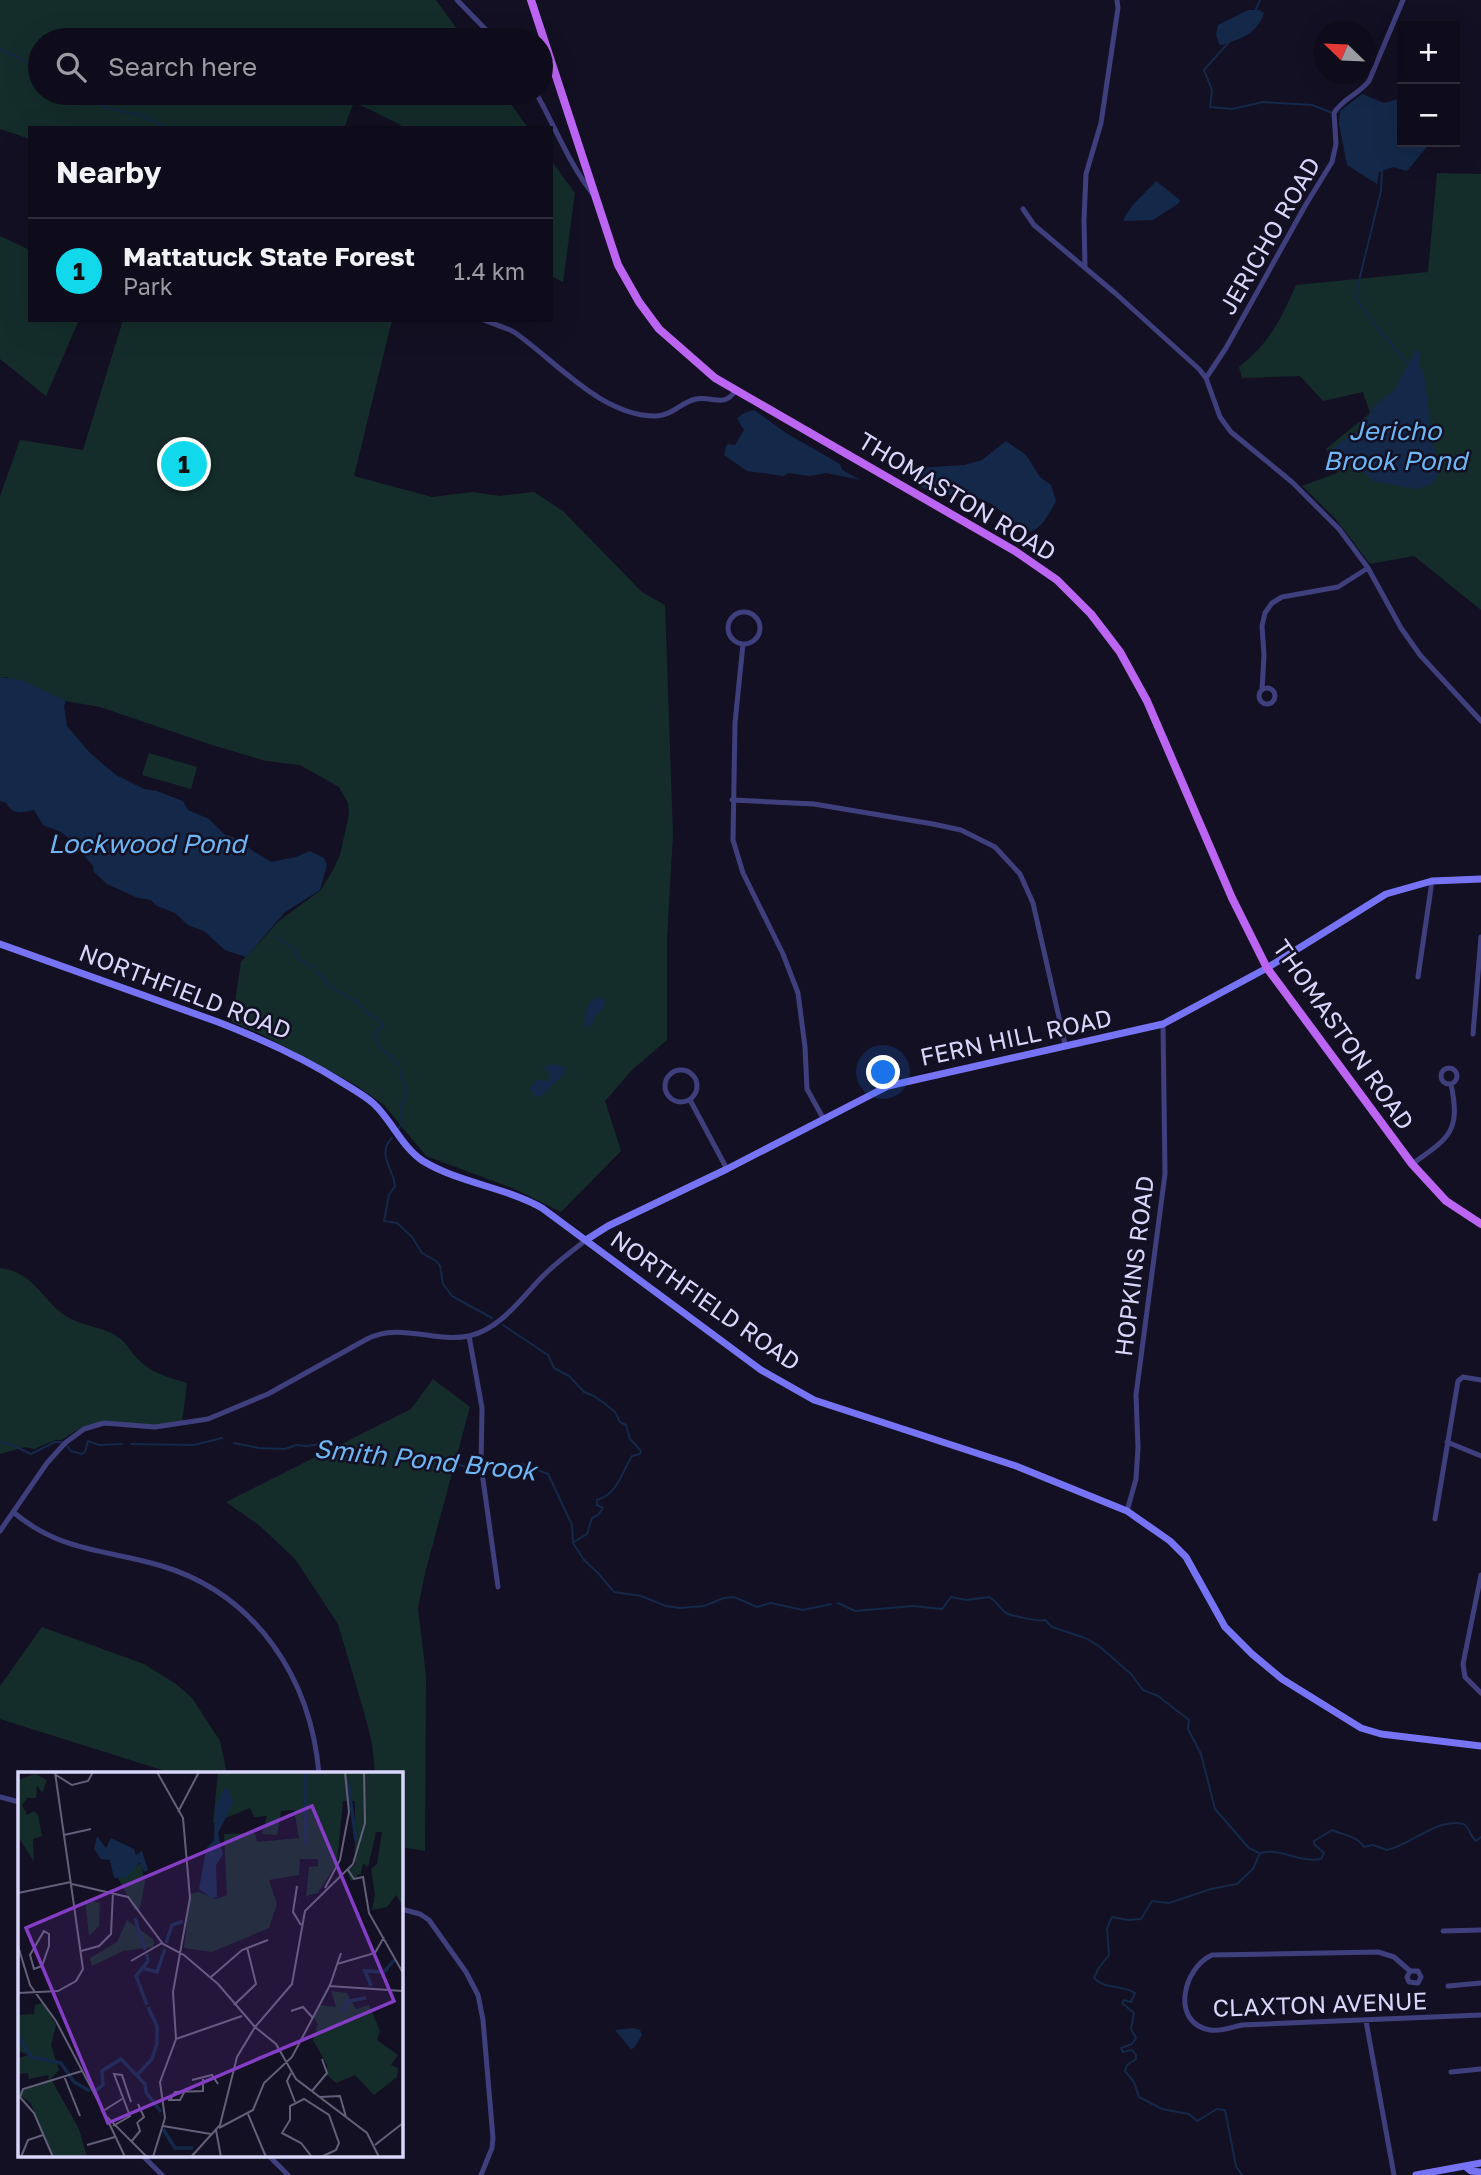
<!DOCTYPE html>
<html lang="en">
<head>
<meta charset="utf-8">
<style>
	body { margin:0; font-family:"Golos Text",sans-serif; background:#1c1a27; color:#f1f3f6 }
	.controls { position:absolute; right:21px; top:21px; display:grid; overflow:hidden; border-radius:0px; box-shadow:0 7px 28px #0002 }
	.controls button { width:63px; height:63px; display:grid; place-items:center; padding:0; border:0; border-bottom:2px solid #2e2c39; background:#0e0c1a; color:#f1f3f6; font:35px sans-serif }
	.compass { position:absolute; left:1313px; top:21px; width:63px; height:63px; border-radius:50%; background:#0e0c1a; box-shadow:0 7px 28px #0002; rotate:293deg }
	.you { position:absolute; left:884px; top:1073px; width:24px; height:24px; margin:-18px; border:5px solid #fff; border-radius:50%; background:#1a73e8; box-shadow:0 0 0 10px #1a73e833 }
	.badge { display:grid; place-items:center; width:46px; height:46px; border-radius:50%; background:#12d8eb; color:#111; font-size:23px; font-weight:700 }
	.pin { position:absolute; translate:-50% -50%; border:4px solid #fff; box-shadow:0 2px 7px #0006 }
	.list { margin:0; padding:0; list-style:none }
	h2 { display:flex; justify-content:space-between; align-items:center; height:91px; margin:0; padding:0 28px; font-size:30px }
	h2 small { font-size:23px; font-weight:400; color:#9b9ba2 }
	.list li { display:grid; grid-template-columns:46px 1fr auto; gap:21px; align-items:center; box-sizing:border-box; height:105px; padding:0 28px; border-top:2px solid #2e2c39 }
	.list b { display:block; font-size:26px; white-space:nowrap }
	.list p { margin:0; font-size:23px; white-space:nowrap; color:#9b9ba2 }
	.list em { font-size:23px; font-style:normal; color:#9b9ba2 }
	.icon { flex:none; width:38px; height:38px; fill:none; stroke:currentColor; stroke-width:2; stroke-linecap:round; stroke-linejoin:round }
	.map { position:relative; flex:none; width:1481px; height:2175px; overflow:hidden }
	.search { position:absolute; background:#0e0c1a; box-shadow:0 7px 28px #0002; left:28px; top:28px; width:525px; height:77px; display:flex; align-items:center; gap:18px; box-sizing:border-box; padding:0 24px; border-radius:38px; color:#9b9ba2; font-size:26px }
	.panel { position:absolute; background:#0e0c1a; box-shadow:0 7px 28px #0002; left:28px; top:126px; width:525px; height:196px; border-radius:0px }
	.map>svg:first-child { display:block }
	.green { fill:#142d2b }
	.water { fill:#142949 }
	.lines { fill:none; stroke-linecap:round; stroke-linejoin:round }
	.stream { stroke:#142949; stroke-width:2 }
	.street { stroke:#403f7e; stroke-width:5 }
	.secondary { stroke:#7674f4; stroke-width:7 }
	.primary { stroke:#bc65f3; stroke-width:8 }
	.labels { text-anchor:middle; stroke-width:5; stroke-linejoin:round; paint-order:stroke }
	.street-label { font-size:24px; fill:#d9d6fc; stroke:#131023 }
	.water-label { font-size:26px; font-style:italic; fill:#6cb6f3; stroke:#131023 }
	.inset-river { fill:none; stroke:#142949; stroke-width:3.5 }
	.inset-road { fill:none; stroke:#625f7a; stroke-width:2 }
	.view { fill:#843dc5; fill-opacity:0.15; stroke:#843dc5; stroke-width:3.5 }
	.inset-edge { fill:none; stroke:#d9d6fc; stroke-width:3.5 }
</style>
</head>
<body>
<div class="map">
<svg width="1481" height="2175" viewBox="0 0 1481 2175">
	<rect width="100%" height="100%" fill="#131023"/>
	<path class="green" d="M0 0H436L465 40H40V93H503L528 128H400L401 125 354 102 344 128H30V139L0 129Z
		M551 160 575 193 563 282 551 276Z
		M1437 173 1481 174V610L1414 556 1370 564 1334 517 1302 486 1337 473 1326 449 1370 413 1363 392 1323 401 1300 376 1242 378 1239 367C1269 344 1281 319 1296 285L1428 272Z
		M0 236 30 250V320H79L46 396 0 359Z
		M123 320H392L354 476 432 497 473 492 500 496 534 492 563 511 642 592 665 605 673 835 667 937V1040L633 1069 605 1101 621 1151 561 1212 515 1189 426 1156 384 1105 354 1084 261 1034 232 1022 241 962 279 921 321 890 333 870 340 855 349 814 348 803 339 787 300 765 266 761 212 745 100 707 66 701 6 677H0V496L20 440 83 450Z
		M149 753 197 767 191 789 142 775Z
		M0 1268C29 1271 40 1294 59 1311 76 1327 105 1325 122 1340 127 1345 131 1352 136 1357 150 1373 167 1377 187 1383L182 1423C172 1424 160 1426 150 1425 112 1423 94 1416 62 1440H55L34 1449 25 1447 0 1454Z
		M433 1379 470 1407 425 1573 418 1608 426 1676 425 1851 401 1847V1774H375L372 1743 364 1712 338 1624 295 1559 260 1526 226 1502 411 1409Z
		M42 1627 144 1664 176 1684 192 1698 220 1741 227 1774H175L0 1719V1686Z"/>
	<path class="water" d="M1248 10H1259L1264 13C1258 33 1241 39 1222 45L1219 44 1216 34 1218 25Z
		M1362 94 1384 103 1402 98V142H1431L1407 171 1393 167 1379 172 1377 184 1347 165 1339 124 1340 111Z
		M1156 181 1180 200 1179 203 1153 220 1123 221C1130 204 1145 194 1156 181Z
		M1416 350 1419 351 1420 367 1424 375 1432 436 1439 473 1432 484 1416 489 1373 481 1358 466 1349 465 1331 457 1332 451 1339 443 1362 428 1373 408 1395 389Z
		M754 410 786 433 833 460 840 464 842 470 861 480 826 473 810 476 788 473 784 476 747 471 724 455 727 444 735 445 744 430 737 418 744 413Z
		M1006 441 1026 455 1040 477 1051 485 1056 501C1049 514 1039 536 1020 532 1010 520 999 506 983 500 961 492 942 499 919 486L916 475 918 468 964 465 982 460Z
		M0 677 21 680 66 701 64 706 67 726 90 753 116 775 144 789 157 791 183 801 188 810 209 819 224 834 243 841 250 849 271 862 296 857 310 851 324 858 327 865 320 890 285 912 246 957 225 950 204 931 188 925 175 913 157 906 151 900 138 898 107 884 94 872 93 866 70 839 61 832 43 825 34 810C21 812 14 816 6 803L0 801Z
		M596 997 605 1000 604 1008 596 1014 592 1024 586 1028C582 1018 587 1004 596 997Z
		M553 1064 564 1067 565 1073 540 1097 535 1096 529 1089 537 1080 550 1081V1072L545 1070 546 1066Z
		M633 2028 640 2030 642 2035 634 2048 631 2049 615 2030Z"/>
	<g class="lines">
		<path class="stream" d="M1255 11 1260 0
			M1229 42 1204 70 1212 90 1210 107 1232 109 1263 102 1312 105 1330 112
			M0 49 19 58 40 72
			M72 93 107 108 140 115 168 128
			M1382 169 1381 191 1355 297 1376 326 1408 364
			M275 936 293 948 297 957 313 968
			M317 972 332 988 359 1003 364 1010 383 1024 382 1027 377 1030 374 1035 379 1047 396 1061 398 1065
			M398 1129 402 1124 400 1105C413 1089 403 1088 400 1070
			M392 1138C376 1153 394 1170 395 1186L389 1195 384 1221 397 1223 412 1237 422 1253 436 1261 440 1266 443 1284 452 1296 492 1318
			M503 1325 548 1355 554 1368 569 1376 584 1392 594 1396 604 1403 615 1412 620 1422 626 1425 630 1439 641 1451 640 1454 632 1456C621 1474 618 1493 597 1500V1505L603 1508 598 1515 592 1518 587 1534 574 1542
			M0 1442 10 1444 31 1454 55 1442H61
			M234 1443 259 1448 285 1449 296 1445 307 1446 321 1444 329 1447 358 1453H391L410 1457 427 1455 479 1471
			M131 1444 194 1445 222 1438
			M67 1446 71 1451 82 1454 85 1452 88 1441 99 1445 122 1444
			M484 1471 504 1464H522L548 1474 572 1525 573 1543 584 1560 598 1573 614 1592 641 1596 666 1606 680 1608 704 1606 724 1598 734 1597 757 1607 771 1603 803 1610 831 1604
			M838 1603 855 1611 913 1606 942 1609 951 1597 966 1600 989 1597C997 1601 999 1608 1006 1613 1012 1616 1040 1622 1045 1620L1052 1627 1085 1638 1099 1646 1131 1674 1143 1690 1158 1696 1189 1720 1188 1729 1201 1754 1215 1809 1249 1848 1259 1853
			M1261 1853C1280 1847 1298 1863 1321 1859L1324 1853 1314 1844V1841L1332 1830C1343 1835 1357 1836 1364 1847L1373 1845 1387 1850C1414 1844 1437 1817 1463 1824 1470 1826 1469 1836 1476 1841L1481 1837
			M1242 2175 1236 2166 1225 2110 1217 2109 1197 2121 1189 2114 1162 2109 1139 2097 1134 2082 1125 2071 1127 2065 1136 2059V2055L1132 2050 1123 2052 1121 2048 1132 2044 1136 2038 1131 2029 1134 2013 1122 2003 1124 2000 1131 2002 1135 1993C1122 1984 1105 1990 1094 1978L1098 1969 1109 1955 1107 1928 1112 1917 1128 1920 1141 1919 1152 1901 1169 1903 1211 1889 1237 1884 1253 1869 1260 1853"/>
		<path class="street" d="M457 0 496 40
			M536 93C555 126 568 162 592 193
			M1023 209 1034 225 1115 293 1199 369 1206 378 1220 417 1231 432 1292 482 1339 529 1368 568 1401 628 1420 655 1481 721
			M1085 267 1084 220 1086 174 1101 123 1118 8 1117 0
			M484 320C493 324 505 327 514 332 556 361 602 417 657 416 673 415 681 402 696 399 713 396 724 408 735 391
			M1206 378 1226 348 1305 206 1332 162 1336 144 1334 113C1342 99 1359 94 1369 81L1403 0
			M728 628a16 16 0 1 1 32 0a16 16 0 1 1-32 0Z
			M743 644 735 723 733 840 743 873 783 954 798 993 805 1047 807 1089 823 1118
			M1259 696a8 8 0 1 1 16 0a8 8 0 1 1-16 0Z
			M1262 690 1264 655 1262 626 1265 613 1272 603 1282 597 1338 587 1368 568
			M732 800 814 804 933 824 961 830 995 847 1020 874 1033 903 1065 1044
			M1418 977 1432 881
			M1473 1034 1481 937
			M1441 1076a8 8 0 1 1 16 0a8 8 0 1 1-16 0Z
			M665 1086a16 16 0 1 1 32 0a16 16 0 1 1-32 0Z
			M690 1100 727 1169
			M1412 1164C1449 1138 1461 1132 1451 1084
			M469 1336 482 1408 481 1465 498 1587
			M1447 1442 1481 1456
			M1127 1511 1136 1479 1138 1448 1136 1395 1165 1174 1163 1024
			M13 1512C62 1553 106 1549 162 1566 257 1595 311 1679 319 1774
			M1435 1519 1458 1381 1463 1377 1481 1380
			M0 1531 47 1463 65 1443 84 1429 104 1423 155 1427 208 1419 268 1394 367 1339C400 1322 434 1343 469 1336 501 1329 522 1297 544 1275 557 1262 572 1251 586 1240
			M1481 1575 1463 1664 1465 1677 1481 1693
			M0 1797 19 1802
			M401 1909 420 1914 429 1920 466 1972 478 1995 483 2020 493 2138 492 2148 481 2175
			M1443 1931 1481 1930
			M1410 1971 1407 1977 1409 1982 1418 1983 1421 1977 1418 1971H1410L1394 1957 1378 1952 1212 1955C1183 1968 1170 2023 1210 2030 1221 2032 1232 2027 1242 2025L1481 2015
			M1448 1986 1481 1983
			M1366 2021 1394 2175
			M1451 2072 1481 2069
			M143 2156 162 2175
			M269 2156 288 2175"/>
		<path class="secondary" d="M0 944 218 1022C262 1039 304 1058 343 1083 354 1090 365 1096 374 1104 392 1121 402 1147 423 1161 459 1183 505 1187 542 1208L761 1370 814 1400 1016 1466 1127 1511 1170 1541 1186 1557 1225 1627 1252 1654 1282 1679 1361 1728 1381 1734 1481 1746
			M586 1240 608 1226 727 1169 888 1086 1163 1024 1267 968 1386 894 1432 881 1481 879
			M1466 2167 1471 2171 1481 2172
			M1416 2175 1481 2163"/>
		<path class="primary" d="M531 0 618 265 639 302 659 329 715 378 1015 551 1057 580 1091 614 1120 652 1147 701 1232 898 1267 968 1412 1164 1446 1201 1481 1224"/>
	</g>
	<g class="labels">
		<g class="street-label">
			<text transform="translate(1270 236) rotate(-60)" y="8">JERICHO ROAD</text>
			<text transform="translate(957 497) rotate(31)" y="8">THOMASTON ROAD</text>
			<text transform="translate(185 992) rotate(21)" y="8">NORTHFIELD ROAD</text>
			<text transform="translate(1343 1035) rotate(55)" y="8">THOMASTON ROAD</text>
			<text transform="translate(1016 1038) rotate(-12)" y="8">FERN HILL ROAD</text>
			<text transform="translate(1135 1266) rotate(-83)" y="8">HOPKINS ROAD</text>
			<text transform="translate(705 1301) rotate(35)" y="8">NORTHFIELD ROAD</text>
			<text transform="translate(1320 2005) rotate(-2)" y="8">CLAXTON AVENUE</text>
		</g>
		<g class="water-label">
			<text x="1395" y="440">Jericho<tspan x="1395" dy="30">Brook Pond</tspan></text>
			<text x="147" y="853">Lockwood Pond</text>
			<text transform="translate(425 1460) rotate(6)" y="9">Smith Pond Brook</text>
		</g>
	</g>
	<g transform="translate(18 1772)">
		<rect width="385" height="385" fill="#131023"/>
		<path d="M200 0H385V134L378 123 369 135 354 138 357 123 353 97 359 92 364 60H358L350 95 345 92 343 101 333 109 329 97 337 93V29H325L319 91 300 121 288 124 291 95 300 94V87H282L281 103 251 108 259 132 251 156 194 180 166 176 172 122 181 120 198 127 209 123 206 62 237 61 239 70 281 66 276 38 263 39 259 63 244 62 249 44 236 45 232 36 195 51ZM17 2 29 8 24 21 19 13 18 26H9L4 33 9 43 16 39 20 43 24 64 15 67 16 90 0 64V8ZM123 91 127 110 122 136 117 138 100 106ZM67 127 82 131 81 154 71 164ZM109 148 136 168 135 175 105 179 74 194 72 186 99 170ZM313 219 329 221 338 237 351 233 362 259 359 268 380 283 373 293 380 296 379 305 356 323 337 303 318 311 309 303V293L295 268 300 252 296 246 302 233 318 235ZM25 231 38 253 33 273 41 298 33 307 61 357 69 385H36L12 330 2 324V319L31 308 30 303 11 307 10 301 0 302V286L11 283 0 279V243L16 242 17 233Z" fill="#142d2b"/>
		<path d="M206 17H211L215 31 200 61 205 82 198 93 199 125 194 126 181 117 188 77 196 68 197 35ZM79 64 88 76 93 66 116 77 118 83 124 79 130 98 126 100 122 90 109 105 96 106 92 88 83 87 76 77Z" fill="#142949"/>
		<path class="inset-river" d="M330 9 338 69M287 73 288 0M117 146 127 178M148 171 154 153 165 149M124 196 139 200 147 177M353 214 347 199 366 200 376 188M129 233 118 204 130 189 129 182M324 240 330 229 348 226M0 263 13 285 43 291 56 310 72 319M120 302 134 287 139 271V254L130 235M77 319 85 313 84 299 103 287 127 312 128 320 143 340M145 357 157 376H175"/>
		<path class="inset-road" d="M38 3 54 13 70 9 75 0M160 40 181 0M46 63 73 57M330 98 336 107 345 105 351 141 385 201M54 112 110 125 145 172 166 183 200 212 237 255M279 114 275 140 283 153M307 116 322 88 331 40 327 0M0 121 53 110M26 159 31 162V174L24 194 16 197 12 183ZM0 174 12 213 38 249 88 344 129 385M63 179 81 174 93 162 95 120M113 189 144 171M319 192 357 181 366 165M193 205 224 178 250 168M311 214 385 219M0 221 40 219 58 209 65 197 37 0M216 233 238 212 229 175M273 239 285 235 295 246M237 255 258 272 278 307 349 361 361 385M158 267 224 244M240 286 261 279M273 301 269 309 277 330M46 304 62 344M174 308 194 303 200 312M294 319 309 301 304 287M0 323 16 341 35 385M2 325 5 317 64 299M302 325 322 324 328 345M150 328H162L168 317M152 328 157 320 185 319V305M85 339 104 327M230 342 248 385M120 350 126 345 120 332M91 351 107 385M95 354 112 344 96 302 104 303 113 330M145 354 193 362M201 356 235 338 246 311 274 285 312 213 323 181M198 358 203 385M113 370 122 359 119 350M69 373 97 365M357 373 385 351M3 385 10 368 25 363M135 385 147 346 142 310 158 267 155 220 172 126 165 46 139 0M173 385 202 353 219 285 237 255 274 212 287 139 335 92 347 51 346 0M294 385 283 371 264 361 272 348V334L286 327 311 343 321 371 318 378 303 385"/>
		<path class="view" d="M294 34 376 229 90 351 8 156Z"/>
		<rect width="385" height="385" class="inset-edge"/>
	</g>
</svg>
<div class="controls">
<button>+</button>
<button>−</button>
</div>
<svg class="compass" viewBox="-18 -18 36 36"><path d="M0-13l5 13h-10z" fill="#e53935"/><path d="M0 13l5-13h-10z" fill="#9b9ba2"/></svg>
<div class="you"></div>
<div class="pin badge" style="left:184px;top:464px">1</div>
<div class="search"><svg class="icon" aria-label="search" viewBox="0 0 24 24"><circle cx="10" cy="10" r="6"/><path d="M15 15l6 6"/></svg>Search here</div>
<section class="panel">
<h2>Nearby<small></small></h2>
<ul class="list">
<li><span class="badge">1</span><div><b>Mattatuck State Forest</b><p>Park</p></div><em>1.4 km</em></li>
</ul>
</section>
</div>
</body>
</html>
